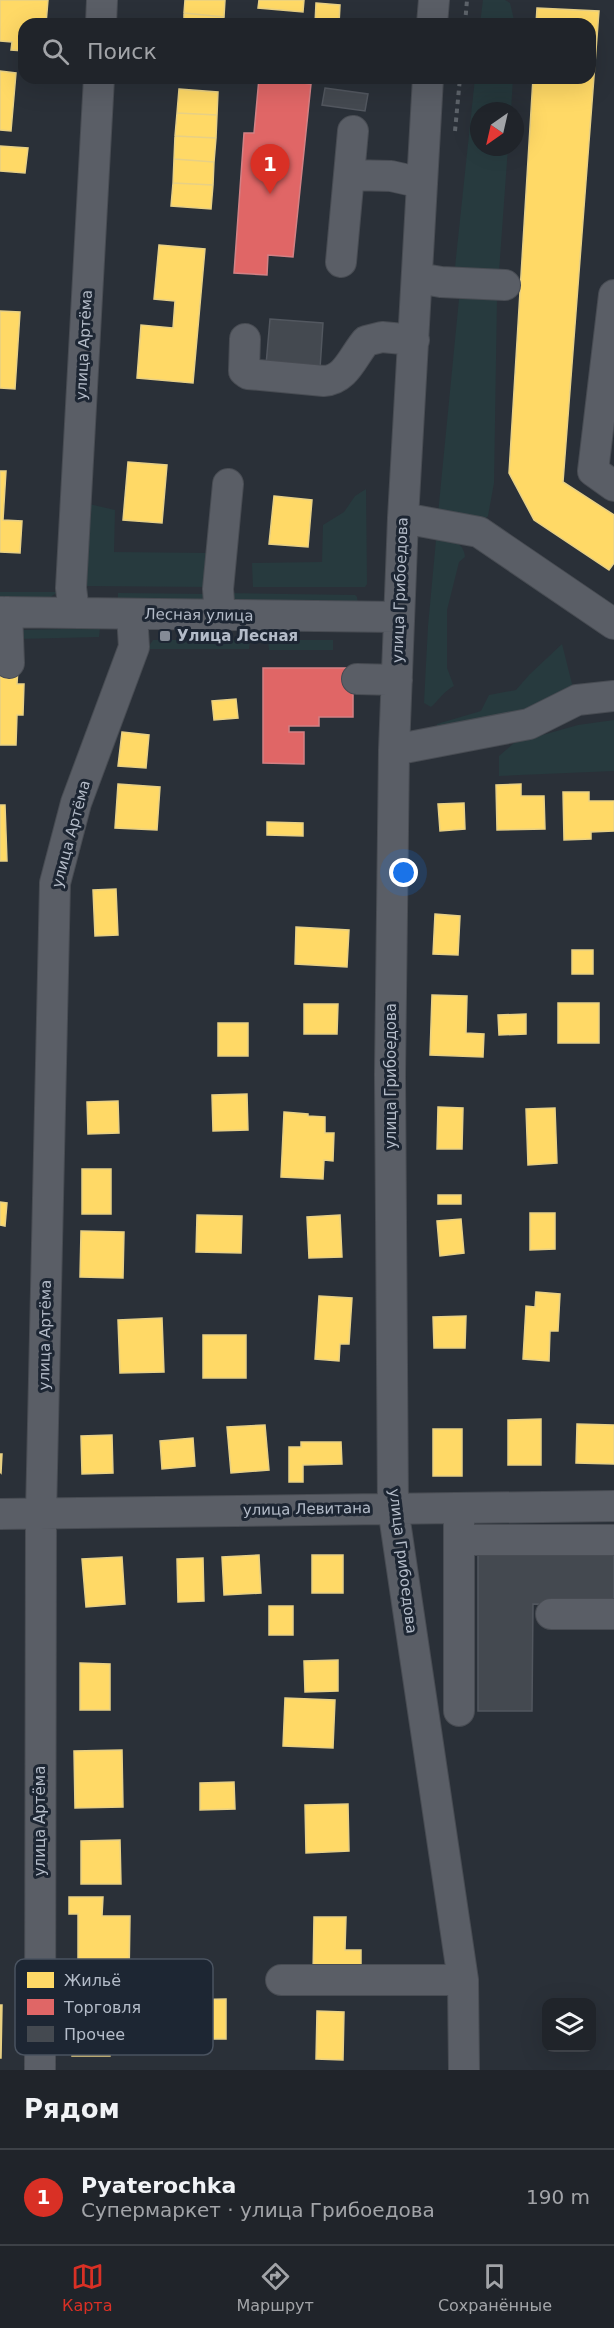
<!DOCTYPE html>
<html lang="ru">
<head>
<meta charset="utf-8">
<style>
	body { margin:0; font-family:"DejaVu Sans",sans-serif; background:#2d3036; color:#f1f3f6 }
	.controls { position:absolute; right:18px; bottom:18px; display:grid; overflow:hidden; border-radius:12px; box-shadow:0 6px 24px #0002 }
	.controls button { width:54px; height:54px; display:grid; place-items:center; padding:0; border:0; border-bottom:2px solid #3d4147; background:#20242a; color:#f1f3f6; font:30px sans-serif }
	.compass { position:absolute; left:470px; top:102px; width:54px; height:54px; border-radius:50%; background:#20242a; box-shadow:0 6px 24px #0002; rotate:214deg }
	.you { position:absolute; left:404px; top:873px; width:21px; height:21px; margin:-15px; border:4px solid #fff; border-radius:50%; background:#1a73e8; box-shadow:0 0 0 9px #1a73e833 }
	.badge { display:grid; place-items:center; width:39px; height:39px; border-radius:50%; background:#d93025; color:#fff; font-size:20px; font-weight:700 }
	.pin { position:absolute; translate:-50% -50px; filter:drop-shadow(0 2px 3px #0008) }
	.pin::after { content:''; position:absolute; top:32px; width:21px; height:18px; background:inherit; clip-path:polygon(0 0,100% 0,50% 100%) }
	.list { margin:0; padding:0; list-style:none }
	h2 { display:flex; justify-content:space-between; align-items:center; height:78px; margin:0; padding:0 24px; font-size:26px }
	h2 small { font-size:20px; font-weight:400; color:#a2a4a8 }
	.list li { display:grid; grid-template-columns:39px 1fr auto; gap:18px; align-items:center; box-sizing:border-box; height:96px; padding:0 24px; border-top:2px solid #3d4147 }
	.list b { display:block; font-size:22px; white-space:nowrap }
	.list p { margin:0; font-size:20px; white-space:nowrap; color:#a2a4a8 }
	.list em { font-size:20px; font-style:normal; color:#a2a4a8 }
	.icon { flex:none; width:33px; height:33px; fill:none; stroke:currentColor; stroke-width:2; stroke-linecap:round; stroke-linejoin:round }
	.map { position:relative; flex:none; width:614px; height:2070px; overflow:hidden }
	.search { position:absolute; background:#20242a; box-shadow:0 6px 24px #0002; left:18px; right:18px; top:18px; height:66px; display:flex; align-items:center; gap:15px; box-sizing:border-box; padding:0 21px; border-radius:18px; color:#a2a4a8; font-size:22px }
	.sheet { height:174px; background:#20242a }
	nav { display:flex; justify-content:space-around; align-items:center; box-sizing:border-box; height:84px; border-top:2px solid #3d4147; background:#20242a; font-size:16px; color:#a2a4a8 }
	nav a { display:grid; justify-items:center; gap:3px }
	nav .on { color:#d93025 }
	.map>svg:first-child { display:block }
	.green { fill:#273a3e }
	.homes { fill:#ffd966; stroke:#e8d084; stroke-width:1.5 }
	.shops { fill:#e06666; stroke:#d38084; stroke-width:1.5 }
	.building { fill:#444950; stroke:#52575f; stroke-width:1.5 }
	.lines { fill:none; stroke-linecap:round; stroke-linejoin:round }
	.minor-casing { stroke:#484c53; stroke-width:32 }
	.path { stroke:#5d636a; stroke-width:4; stroke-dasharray:4.5 4.5; stroke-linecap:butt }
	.minor { stroke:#5a5e66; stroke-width:30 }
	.poi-dot { fill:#848b96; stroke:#1d2633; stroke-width:2 }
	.labels { text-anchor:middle; stroke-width:6; stroke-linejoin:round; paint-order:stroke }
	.street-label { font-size:15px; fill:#b4bcc9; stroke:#1d2633 }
	.poi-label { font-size:15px; font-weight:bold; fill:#b4bcc9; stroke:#1d2633; text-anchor:start }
	.key { fill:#1d2633; stroke:#4a5360; stroke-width:1.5 }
	.key-label { font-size:16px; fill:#b4bcc9 }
</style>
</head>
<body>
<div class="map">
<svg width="614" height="2070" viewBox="0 0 614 2070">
	<rect width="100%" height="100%" fill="#2a3038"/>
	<path class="green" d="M483 0H505L510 3 515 24H480Z
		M475 78H513L511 111H479V147H508L499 272 455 267Z
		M497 297 494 483 488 516 481 524 438 514 459 299Z
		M366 489 367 584 365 587H253L252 563 322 562 323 525 344 512 355 496Z
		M89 504 115 510 114 552 208 553V587L83 586Z
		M436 540C450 540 464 541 465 557L459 562 447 610V668L454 686C444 691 439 700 431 707L424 703 428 626Z
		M0 592H58L46 600 0 601Z
		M118 593 208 594V602L118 601Z
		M225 593 355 595 357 597 358 604 223 601Z
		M100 628 99 637 18 639 22 630Z
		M153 640H250L249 649H147Z
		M268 640H333V650H269Z
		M562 644 574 692 553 709 437 736V724L481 711 489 695 516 690 529 675Z
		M614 720V771L499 776V756L514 743 578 725Z"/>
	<path class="homes" d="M0 0H48L46 24H24V51L11 50 12 42 0 41Z
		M185 0H225L224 17 184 13Z
		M259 0H304L303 12 258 8Z
		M316 3 340 5 339 24H315Z
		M537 8 599 11 563 482 614 515V563L609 570 534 520 509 473 533 78H590V24H536Z
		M184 13 224 17 223 24H184Z
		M0 71 16 73 11 131 0 130Z
		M179 89 218 92 217 115 177 113Z
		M177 113 217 115 216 138 175 136Z
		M175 136 216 138 214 162 174 159Z
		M0 146 28 148 25 173 0 171Z
		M174 159 214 162 213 185 173 183Z
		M173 183 213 185 211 209 171 206Z
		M159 245 205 249 193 383 137 378 141 325 173 328 175 301 154 299Z
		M0 311 20 312 15 389 0 388Z
		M128 462 167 465 162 523 123 520Z
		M0 471H6L3 520 22 521 20 553 0 552Z
		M274 496 312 500 308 547 269 544Z
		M0 668H18L17 684H24L23 715H17L16 745H0Z
		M236 699 238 718 214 720 212 701Z
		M122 732 149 735 146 768 118 766Z
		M118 784 160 787 157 830 115 828Z
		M521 784V796H544L545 829 497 830 496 785Z
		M563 792H589V801H614V831L591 832V839L564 840Z
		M464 803 465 829 440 831 438 804Z
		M0 805H5L7 861H0Z
		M267 822 303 823V836L267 835Z
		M116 889 118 935 95 936 93 890Z
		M435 914 460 916 458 955 433 954Z
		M296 927 349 930 347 967 295 964Z
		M572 950H593V974H572Z
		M432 995 467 996 466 1033 484 1034 483 1057 430 1055Z
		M558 1003H599V1043H558Z
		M304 1004H338L337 1034H304Z
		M526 1014V1034L499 1035 498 1015Z
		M218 1023H248V1056H218Z
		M247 1094 248 1130 213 1131 212 1095Z
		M118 1101 119 1133 88 1134 87 1102Z
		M438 1107 463 1108 462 1149H437Z
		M555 1108 557 1163 528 1165 526 1109Z
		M284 1112 308 1114V1116L325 1117V1133H334L333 1161 324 1160 323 1179 281 1177Z
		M82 1169H111V1214H82Z
		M438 1195H461V1204H438Z
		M0 1202 7 1203 5 1226 0 1225Z
		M530 1213H555V1249L530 1250Z
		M197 1215 242 1216 241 1253 196 1252Z
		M340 1215 342 1257 309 1258 307 1217Z
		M461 1219 464 1253 440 1256 437 1221Z
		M81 1231 124 1232 123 1278 80 1277Z
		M536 1292 560 1294 558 1331H550L549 1361 523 1359 526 1306 535 1307Z
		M319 1296 352 1298 349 1344H340L339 1361 315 1359Z
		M466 1316 465 1348H434L433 1317Z
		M162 1318 164 1372 120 1373 118 1320Z
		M203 1335H246V1378H203Z
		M541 1419V1465H508V1420Z
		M577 1424 614 1425V1464L576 1463Z
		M265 1425 269 1470 231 1473 227 1427Z
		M433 1429H462V1476H433Z
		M112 1435 113 1473 82 1474 81 1436Z
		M193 1438 195 1466 162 1469 160 1441Z
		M301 1442H341L342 1464 303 1465V1482H289V1447H301Z
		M0 1454H2L1 1473 0 1472Z
		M259 1555 261 1593 224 1595 222 1557Z
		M312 1555H343V1593H312Z
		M122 1557 125 1604 86 1607 82 1559Z
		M203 1558 204 1601 178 1602 177 1559Z
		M269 1606H293V1635H269Z
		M338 1660V1691L305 1692 304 1661Z
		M80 1663 110 1664V1710H80Z
		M285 1698 335 1700 333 1748 283 1746Z
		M122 1750 123 1807 75 1808 74 1751Z
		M234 1782 235 1809 200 1810V1783Z
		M348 1804 349 1851 306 1853 305 1805Z
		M120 1840 121 1884H81V1841Z
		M69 1897H103L102 1916H130L129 1978H78V1914H69Z
		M314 1917H346L345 1950H361V1975L313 1974Z
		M226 1999V2039H179V2000Z
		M0 2005H2L1 2058H0Z
		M317 2011 344 2012 343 2060 316 2059Z
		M72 2018 111 2019 110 2056H72Z"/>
	<path class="shops" d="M259 78 311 84 293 257 268 255 267 275 234 273 244 133H254Z
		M263 668H353V717H319V726H289V732H304V764L263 763Z"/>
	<path class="building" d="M325 88 368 94 365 111 322 105Z
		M270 319 323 323 320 369 266 365Z
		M478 1551H614V1605L533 1604 532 1711H478Z"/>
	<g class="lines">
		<g class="minor-casing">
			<path id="minor" d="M101 24 102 0
				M432 24 434 0
				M428 78 403 518 394 750 390 1075 393 1508 463 1980 464 2070
				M349 175 391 176 422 183
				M341 262 353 131
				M418 278 441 282 505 285
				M614 295 593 471 614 486
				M245 339 244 371 248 374 324 381C346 380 353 356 366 341L382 337 414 340
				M403 518 479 532 614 624
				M0 612 399 617
				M7 612 9 663
				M74 612 71 588 99 78
				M220 616 218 589 228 484
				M357 679 397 680
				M394 750 529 724 577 700 614 696
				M459 1508V1711
				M0 1514 614 1506
				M459 1540H614
				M551 1614H614
				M281 1980H463
				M40 2070 41 1514 55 883 76 803 134 647 132 614"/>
		</g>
		<path class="path" d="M465 24 467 0
			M455 131 460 78"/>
		<use href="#minor" class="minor"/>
	</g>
	<rect class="poi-dot" x="159" y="630" width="12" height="12" rx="3"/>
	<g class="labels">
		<g class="street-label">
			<text transform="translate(84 345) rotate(-87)" y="5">улица Артёма</text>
			<text transform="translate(400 590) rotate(-88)" y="5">улица Грибоедова</text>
			<text transform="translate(199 615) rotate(1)" y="5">Лесная улица</text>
			<text transform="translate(71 834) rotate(-75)" y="5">улица Артёма</text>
			<text transform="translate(391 1076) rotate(-90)" y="5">улица Грибоедова</text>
			<text transform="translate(45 1335) rotate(-89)" y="5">улица Артёма</text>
			<text transform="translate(307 1509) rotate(-1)" y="5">улица Левитана</text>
			<text transform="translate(403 1561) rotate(83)" y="5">улица Грибоедова</text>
			<text transform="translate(40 1821) rotate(-90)" y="5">улица Артёма</text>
		</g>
		<g class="poi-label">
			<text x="177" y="641">Улица Лесная</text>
		</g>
	</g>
	<rect x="15" y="1959" width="198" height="96" rx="9" class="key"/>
	<rect x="27" y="1972" width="27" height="16" fill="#ffd966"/>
	<rect x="27" y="1999" width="27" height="16" fill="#e06666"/>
	<rect x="27" y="2026" width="27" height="16" fill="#444950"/>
	<g class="key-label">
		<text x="64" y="1986">Жильё</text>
		<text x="64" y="2013">Торговля</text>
		<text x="64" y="2040">Прочее</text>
	</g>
</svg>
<div class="controls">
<button><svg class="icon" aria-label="layers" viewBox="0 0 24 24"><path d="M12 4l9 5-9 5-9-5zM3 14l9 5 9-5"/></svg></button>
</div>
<svg class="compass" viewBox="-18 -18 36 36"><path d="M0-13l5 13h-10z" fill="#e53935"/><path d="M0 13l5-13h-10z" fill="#a2a4a8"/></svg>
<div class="you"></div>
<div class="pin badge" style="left:270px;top:194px">1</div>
<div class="search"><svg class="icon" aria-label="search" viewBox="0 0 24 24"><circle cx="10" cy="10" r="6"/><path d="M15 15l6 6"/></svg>Поиск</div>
</div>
<section class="sheet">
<h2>Рядом<small></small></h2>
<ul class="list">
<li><span class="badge">1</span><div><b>Pyaterochka</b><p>Супермаркет · улица Грибоедова</p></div><em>190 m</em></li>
</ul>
</section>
<nav>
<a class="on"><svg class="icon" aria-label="map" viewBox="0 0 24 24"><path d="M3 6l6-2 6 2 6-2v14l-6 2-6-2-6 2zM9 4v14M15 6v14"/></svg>Карта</a>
<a><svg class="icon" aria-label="directions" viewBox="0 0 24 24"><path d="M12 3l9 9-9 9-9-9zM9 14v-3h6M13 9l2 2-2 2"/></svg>Маршрут</a>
<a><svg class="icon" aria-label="saved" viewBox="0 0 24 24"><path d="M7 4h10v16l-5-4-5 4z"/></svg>Сохранённые</a>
</nav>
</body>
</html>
